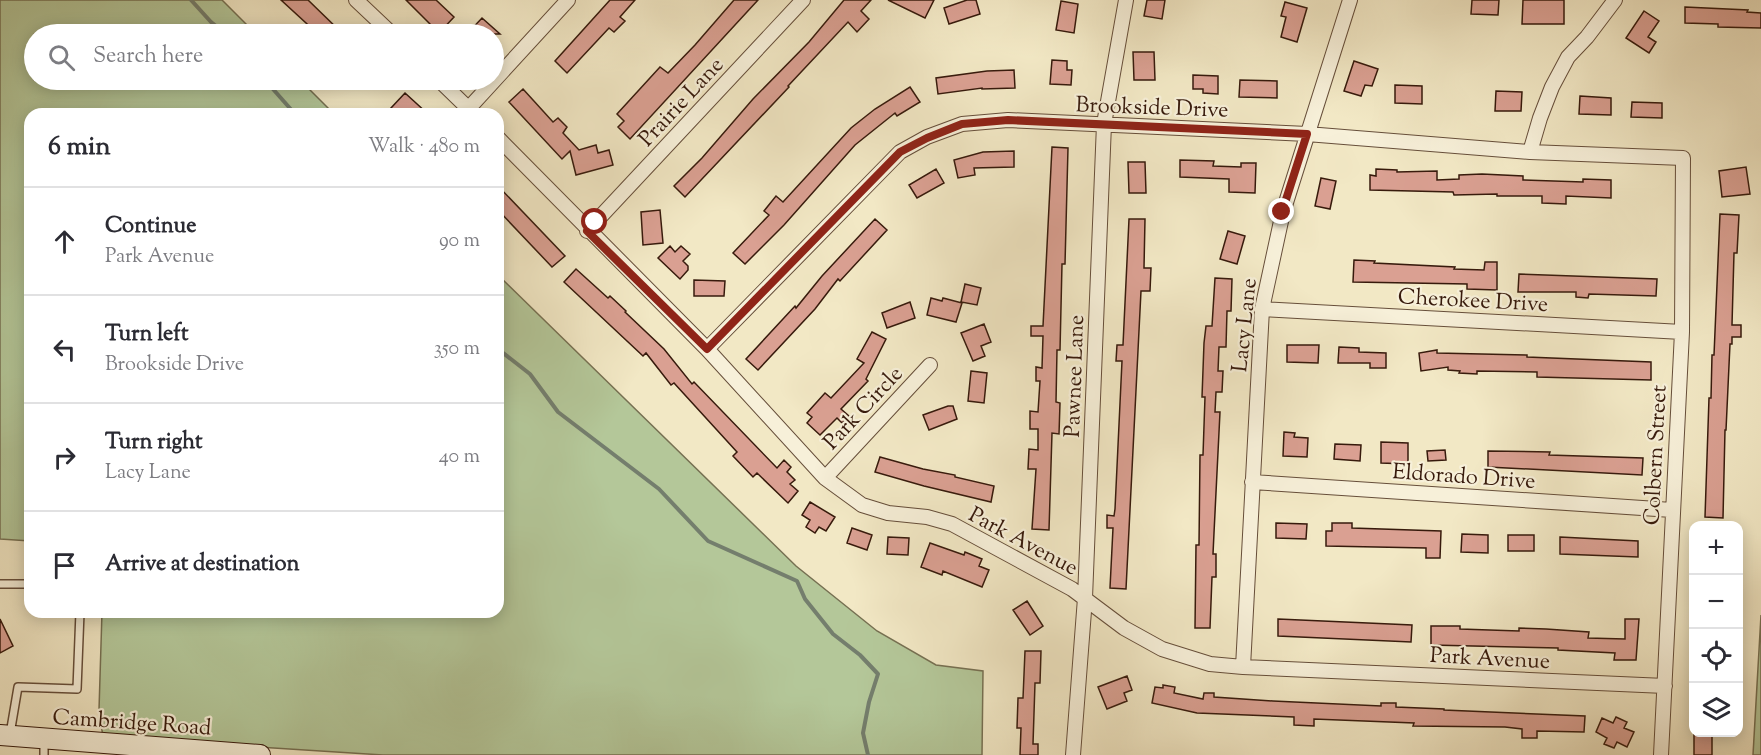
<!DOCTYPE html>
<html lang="en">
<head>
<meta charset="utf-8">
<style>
	body { margin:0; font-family:"Sorts Mill Goudy",serif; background:#f2f2f3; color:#2b2b33 }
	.controls { position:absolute; right:18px; bottom:18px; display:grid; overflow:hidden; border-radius:12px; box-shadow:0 3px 15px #0003 }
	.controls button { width:54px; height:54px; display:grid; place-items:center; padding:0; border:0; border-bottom:2px solid #e1e1e2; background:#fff; color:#2b2b33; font:30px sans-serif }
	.stop { position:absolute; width:18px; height:18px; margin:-14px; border:4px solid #8f2418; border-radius:50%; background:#fff }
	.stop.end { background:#8f2418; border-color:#fff; box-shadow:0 2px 6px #0008 }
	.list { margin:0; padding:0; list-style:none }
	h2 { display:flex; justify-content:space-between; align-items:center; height:78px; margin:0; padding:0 24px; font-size:26px }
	h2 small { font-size:20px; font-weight:400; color:#7c7c81 }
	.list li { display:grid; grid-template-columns:39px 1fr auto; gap:18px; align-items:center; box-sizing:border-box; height:108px; padding:0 24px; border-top:2px solid #e1e1e2 }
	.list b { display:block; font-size:22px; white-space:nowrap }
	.list p { margin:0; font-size:20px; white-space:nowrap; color:#7c7c81 }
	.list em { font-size:20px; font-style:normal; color:#7c7c81 }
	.icon { flex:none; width:33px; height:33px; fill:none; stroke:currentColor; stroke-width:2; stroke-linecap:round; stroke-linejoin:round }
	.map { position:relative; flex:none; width:1761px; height:755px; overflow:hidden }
	.search { position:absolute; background:#fff; box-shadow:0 3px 15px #0003; left:24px; top:24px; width:480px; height:66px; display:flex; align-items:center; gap:15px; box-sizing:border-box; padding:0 21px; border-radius:33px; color:#7c7c81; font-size:22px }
	.panel { position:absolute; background:#fff; box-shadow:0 3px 15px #0003; left:24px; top:108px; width:480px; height:510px; border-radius:18px }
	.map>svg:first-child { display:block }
	.green { fill:#b4c799; stroke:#767052; stroke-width:1.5 }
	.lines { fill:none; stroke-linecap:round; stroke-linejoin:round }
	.stream { stroke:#747e6d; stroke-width:4 }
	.building { fill:#daa092; stroke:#371a0c; stroke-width:1.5 }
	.lane-casing { stroke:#664e3a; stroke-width:10 }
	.street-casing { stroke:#664e3a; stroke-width:16 }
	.secondary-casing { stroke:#371a0c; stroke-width:22 }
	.lane { stroke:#f7f0d9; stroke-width:7 }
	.street { stroke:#f7f0d9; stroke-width:14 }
	.secondary { stroke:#f7f0d9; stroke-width:20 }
	.route { stroke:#8f2418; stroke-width:8 }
	.labels { text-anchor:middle; stroke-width:4.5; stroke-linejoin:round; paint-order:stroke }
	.street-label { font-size:22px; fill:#371a0c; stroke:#f7f0d9 }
</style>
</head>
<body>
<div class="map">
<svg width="1761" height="755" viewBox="0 0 1761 755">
	<rect width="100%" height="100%" fill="#f2e8c5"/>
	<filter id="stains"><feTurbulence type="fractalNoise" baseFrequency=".00333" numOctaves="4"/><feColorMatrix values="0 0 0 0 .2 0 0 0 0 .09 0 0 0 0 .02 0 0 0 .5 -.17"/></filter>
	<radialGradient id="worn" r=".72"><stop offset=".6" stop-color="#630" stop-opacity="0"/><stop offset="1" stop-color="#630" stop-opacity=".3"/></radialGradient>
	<path class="green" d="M0 0H222L256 34H34V80H300L334 114H30V541L0 539Z
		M498 275 796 566 877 631 936 665 983 671 982 755H383L103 737 99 710 102 612H498Z
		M1761 615V755H1753Z"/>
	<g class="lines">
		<path class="stream" d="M191 0 211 22 226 34
			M265 80 295 114
			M498 349 530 374 558 412 659 489 708 541 797 581 805 599 833 634 860 655 878 674 869 702 863 733 868 755"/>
	</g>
	<path class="building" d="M281 0H308L343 34H318Z
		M406 0H436L454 17 439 33Z
		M610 0H635L620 17 625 21 614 32 609 28 567 73 555 61Z
		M734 0H758L630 139 618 127 624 121 617 114 660 67 668 73 695 45Z
		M844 0H871L861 11 869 19 857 32 848 22 788 86 789 87 685 197 674 186 702 158 753 99 809 42Z
		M888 0H934L925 18Z
		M967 0H976L980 14 949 24 944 8Z
		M1147 0H1165L1162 19 1144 16Z
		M1472 0H1499L1498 15 1471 14Z
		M1523 0H1564V24H1522Z
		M1061 1 1078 4 1074 33 1056 30Z
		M1285 2 1307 8 1297 42 1281 37 1286 17 1281 16Z
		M1685 7 1748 10 1747 12 1761 13V28L1718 27V24L1685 23Z
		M1644 11 1659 21 1648 37 1656 42 1649 53 1626 38Z
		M482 18 500 34H467Z
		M1133 52H1154L1155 80H1134Z
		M1052 60 1067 61V70H1072L1071 85 1050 84Z
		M1354 61 1378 69 1372 86 1365 85 1361 96 1344 91Z
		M1014 70 1015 88 982 89V88L938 94 936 78 987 71Z
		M1193 75 1218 76V94L1203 93V89H1193Z
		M1240 80 1277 81V98L1239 97Z
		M1395 85 1422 86V104L1395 103Z
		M910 87 920 102 897 116 895 113 855 145 784 225 745 264 733 253 769 215 764 211 776 196 783 202 851 128 875 109Z
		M523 89 553 122 558 118 567 127 563 133 579 150 596 145 598 153 609 150 613 165 576 175 570 151 562 159 509 102Z
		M1496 91 1522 92 1521 111H1495Z
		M405 93 428 114H398L391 108Z
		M1580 96 1611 98V115L1579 114Z
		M1632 102 1662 103V118L1631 117Z
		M1052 147 1068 148 1065 264H1062L1060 350H1057L1056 402 1060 403 1059 434 1052 433 1049 530 1032 529 1036 469H1028L1029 449 1038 450V429H1030V411L1038 412 1040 381H1036V367L1042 368 1043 336H1031V326H1043Z
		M1014 151V167L974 168 975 175 958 178 954 160 983 152Z
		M1180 160 1214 161 1213 166 1241 167V163H1256L1255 193 1229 192V179L1180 177Z
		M1128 162H1145L1146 193H1129Z
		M1746 167 1750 194 1722 197 1719 171Z
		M936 169 944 183 917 198 909 185Z
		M1376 169 1397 170V172L1437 171V180L1459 179V175L1482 174 1523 176V180L1583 182V179L1611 180V198L1566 196V204L1542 203V196H1497V194L1454 195 1453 192 1370 190V175L1376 176Z
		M1321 178 1336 181 1330 209 1315 206Z
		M498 186 565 256 552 267 498 210Z
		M660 210 663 243 643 245 641 212Z
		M1720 214 1739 215 1737 253H1734L1732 325H1741V337H1732V344H1730L1726 430H1725L1723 518 1705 517 1709 398H1711L1712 355H1714Z
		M875 219 887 230 840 281 838 279 815 309 758 370 746 359 795 306 796 308 822 276Z
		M1129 219H1145L1144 268H1151L1150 291H1141L1126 589 1110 588 1113 528H1107V515L1114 516 1115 509 1122 361H1116L1117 345H1123Z
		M1228 231 1245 236 1237 264 1220 259Z
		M670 246 675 252 681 246 690 254 683 261 688 266V270L680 279 658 258Z
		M1354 260 1375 261 1374 263 1455 267 1454 269 1484 270 1485 262H1497V290L1467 289V284L1353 282Z
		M576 269 608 298 610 296 626 311 625 312 664 349 692 384 694 382 777 468 784 460 791 467 787 472 795 480 790 484 798 491 788 503 757 473 753 477 733 456 737 452 674 383 671 385 646 353 643 356 564 282Z
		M1519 274 1657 279 1656 296 1589 294 1588 298 1576 297V292H1518Z
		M1215 278 1232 279 1231 311H1227L1226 347H1219L1218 371H1223L1222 392H1216L1215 412H1220L1214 533 1213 554H1216V577H1212L1210 628H1195L1196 545H1199L1200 455H1203L1205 397H1202L1204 343 1206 326H1212Z
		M694 280 725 281 724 296H694Z
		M965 284 981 288 977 305 961 302Z
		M931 298 942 301 943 298 962 303 956 322 927 315Z
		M910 302 915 318 887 328 882 313Z
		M984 324 991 342 981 346 985 356 973 361 961 333Z
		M872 332 886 339 866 379 868 381 841 409 849 416 842 423 837 418 820 435 807 423 812 417 807 413 825 393 831 398 864 363 857 359Z
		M1287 345H1319L1318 363 1287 362Z
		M1339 347 1359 348V352L1386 353V368H1370V363H1338Z
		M1437 350V353L1527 355V357L1651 362V380L1537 377V372L1477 371V374L1459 373 1460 371 1448 370V367L1421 371 1419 353Z
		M971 371 987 373 984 403 968 401Z
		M948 406H953L957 419 929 430 923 415Z
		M1284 432 1295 433 1294 437 1308 438 1307 457 1283 456Z
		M1381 442 1408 443V464L1381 463Z
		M1335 444 1361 445 1360 461 1334 459Z
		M1445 450 1446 460 1428 461 1427 451Z
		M1488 451 1550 452 1549 455 1643 458 1642 475 1488 467Z
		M880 457 923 469 955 475V477L994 486 991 502 924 486 875 472Z
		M810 502 835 517 826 531 819 527 815 533 806 527 810 520 802 515Z
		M1276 523 1307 524 1306 539 1276 538Z
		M1332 523H1352V528L1441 531 1440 558H1426V548L1326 546V531H1332Z
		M852 528 872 535 867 550 847 543Z
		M1462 534 1488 535V553L1461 552Z
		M1508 535H1534V551H1508Z
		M888 537 909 538 908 555 887 554Z
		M1560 537 1638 541V557L1560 554Z
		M930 543 964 555 965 552 982 559 979 566 989 570 982 587 943 571 942 575 921 567Z
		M1027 601 1043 626 1030 635 1013 610Z
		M0 619 13 646 0 653Z
		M1278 619 1412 625 1411 642 1278 636Z
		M1625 619H1639L1636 660H1614L1615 653 1558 650V648L1431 645V626H1460V629L1519 631V628L1546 629 1589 632 1588 638 1625 639Z
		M1025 651H1041L1040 683H1035L1033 744H1038V755H1020L1021 728H1017L1018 698H1023Z
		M1127 676 1132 690 1124 693 1127 701 1107 709 1098 687Z
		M1163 685 1175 687 1174 693 1203 699 1204 693H1214V697L1273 701 1381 706V703H1396V707L1444 709V710L1585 716 1584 732 1537 731V738H1522V729L1505 727 1413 726 1414 723 1314 719V726L1294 725V717L1197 713 1152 703 1155 687 1163 688Z
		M1616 717 1627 722 1624 728 1634 732 1627 747 1617 742 1614 748 1604 744 1607 738 1596 732 1602 718 1613 723Z
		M1694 732H1712V755H1694Z"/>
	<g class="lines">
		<g class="lane-casing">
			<path id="lane" d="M0 584H30
				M10 734 18 687 77 689 80 612
				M44 755V741"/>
		</g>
		<g class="street-casing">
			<path id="street" d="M356 0 392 34
				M439 80 474 114
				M469 108 568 0
				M498 138 707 349 825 478 862 505 888 513 927 517 952 524 1072 589 1124 628 1162 649 1210 664 1243 667 1665 686
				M1530 152 1540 118 1552 87 1568 57 1587 37 1615 0
				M587 231 803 0
				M1262 309 1682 332
				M707 349 900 152 927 137 962 124 1008 120 1307 134 1530 152 1683 158 1682 332 1661 755
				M825 478 930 365
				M1252 482 1672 510
				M1243 667 1262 309 1283 212 1350 0
				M1073 755 1085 598 1104 124 1126 0"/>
		</g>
		<g class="secondary-casing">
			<path id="secondary" d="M0 735 260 755"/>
		</g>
		<use href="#lane" class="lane"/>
		<use href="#street" class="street"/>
		<use href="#secondary" class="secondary"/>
	</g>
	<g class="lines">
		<path class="route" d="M595 222 587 231 707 349 900 152 927 138 962 124 1008 120 1307 134 1282 212"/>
	</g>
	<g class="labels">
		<g class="street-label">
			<text transform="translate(680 101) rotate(-47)" y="8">Prairie Lane</text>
			<text transform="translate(1152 106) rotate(2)" y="8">Brookside Drive</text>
			<text transform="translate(1473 299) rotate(3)" y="8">Cherokee Drive</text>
			<text transform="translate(1243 325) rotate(-84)" y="8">Lacy Lane</text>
			<text transform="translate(1073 376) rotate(-88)" y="8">Pawnee Lane</text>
			<text transform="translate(862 407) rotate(-47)" y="8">Park Circle</text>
			<text transform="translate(1654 455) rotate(-87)" y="8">Colbern Street</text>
			<text transform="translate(1464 475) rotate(4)" y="8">Eldorado Drive</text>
			<text transform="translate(1024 540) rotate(28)" y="8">Park Avenue</text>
			<text transform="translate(1490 657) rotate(3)" y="8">Park Avenue</text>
			<text transform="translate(132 721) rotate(4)" y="8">Cambridge Road</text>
		</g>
	</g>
	<rect width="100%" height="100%" filter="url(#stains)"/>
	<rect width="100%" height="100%" fill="url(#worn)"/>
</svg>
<div class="controls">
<button>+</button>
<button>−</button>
<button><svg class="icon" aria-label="locate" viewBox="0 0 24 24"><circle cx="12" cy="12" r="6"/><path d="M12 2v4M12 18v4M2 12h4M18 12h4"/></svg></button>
<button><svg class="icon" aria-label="layers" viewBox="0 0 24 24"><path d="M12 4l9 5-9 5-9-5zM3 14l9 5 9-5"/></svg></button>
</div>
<div class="stop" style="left:595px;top:222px"></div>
<div class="stop end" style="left:1282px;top:212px"></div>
<div class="search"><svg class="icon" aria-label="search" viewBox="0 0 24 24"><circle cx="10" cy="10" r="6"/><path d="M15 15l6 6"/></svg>Search here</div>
<section class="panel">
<h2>6 min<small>Walk · 480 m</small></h2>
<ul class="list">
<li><svg class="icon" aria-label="ahead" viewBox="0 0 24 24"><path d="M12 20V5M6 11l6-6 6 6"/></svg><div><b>Continue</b><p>Park Avenue</p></div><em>90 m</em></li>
<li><svg class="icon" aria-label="left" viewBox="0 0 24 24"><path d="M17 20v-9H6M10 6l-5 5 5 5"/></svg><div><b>Turn left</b><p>Brookside Drive</p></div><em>350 m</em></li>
<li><svg class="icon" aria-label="right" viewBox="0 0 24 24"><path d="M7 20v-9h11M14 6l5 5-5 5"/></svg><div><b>Turn right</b><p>Lacy Lane</p></div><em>40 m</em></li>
<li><svg class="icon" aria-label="arrive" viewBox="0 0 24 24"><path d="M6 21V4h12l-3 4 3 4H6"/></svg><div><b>Arrive at destination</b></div></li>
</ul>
</section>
</div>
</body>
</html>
